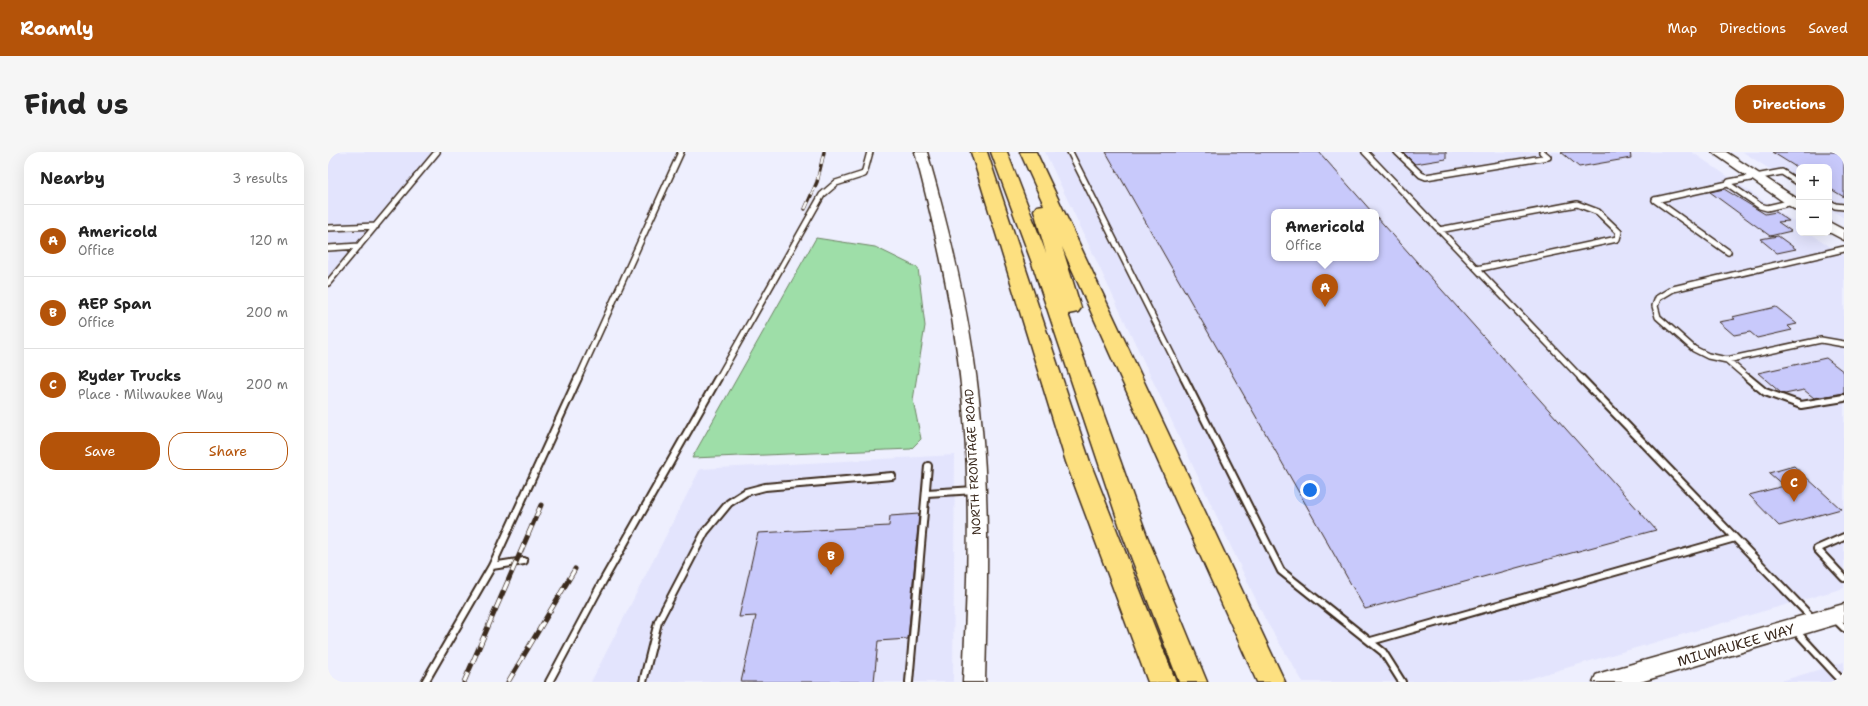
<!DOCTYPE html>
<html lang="en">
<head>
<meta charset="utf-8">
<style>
	body { margin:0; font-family:"Shantell Sans",sans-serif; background:#f6f6f6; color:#222 }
	.controls { position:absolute; right:12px; top:12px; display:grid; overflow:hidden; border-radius:8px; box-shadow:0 4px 16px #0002 }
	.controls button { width:36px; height:36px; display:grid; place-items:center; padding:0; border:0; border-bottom:1px solid #e0e0e0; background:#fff; color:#222; font:20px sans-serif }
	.you { position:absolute; left:982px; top:338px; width:14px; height:14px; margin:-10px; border:3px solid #fff; border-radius:50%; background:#1a73e8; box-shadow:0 0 0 6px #1a73e833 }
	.badge { display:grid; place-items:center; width:26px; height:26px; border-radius:50%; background:#b45309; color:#fff; font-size:13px; font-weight:700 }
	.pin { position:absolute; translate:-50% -33px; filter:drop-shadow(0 1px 2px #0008) }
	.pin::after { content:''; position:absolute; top:21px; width:14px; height:12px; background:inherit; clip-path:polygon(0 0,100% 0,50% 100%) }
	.popup { position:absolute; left:943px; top:57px; width:108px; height:52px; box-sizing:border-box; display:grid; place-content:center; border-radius:8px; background:#fff; filter:drop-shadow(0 1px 3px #0005); font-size:13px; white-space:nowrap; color:#767676 }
	.popup b { font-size:15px; color:#222 }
	.popup::after { content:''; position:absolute; left:50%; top:100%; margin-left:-8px; border:8px solid transparent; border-top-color:#fff }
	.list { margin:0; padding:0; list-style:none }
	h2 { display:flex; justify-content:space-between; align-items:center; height:52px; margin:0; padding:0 16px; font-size:17px }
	h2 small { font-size:13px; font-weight:400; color:#767676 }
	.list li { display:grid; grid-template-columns:26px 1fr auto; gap:12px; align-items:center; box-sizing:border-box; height:72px; padding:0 16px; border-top:1px solid #e0e0e0 }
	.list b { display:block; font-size:15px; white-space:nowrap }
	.list p { margin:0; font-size:13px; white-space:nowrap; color:#767676 }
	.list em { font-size:13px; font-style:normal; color:#767676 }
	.actions { display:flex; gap:8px; padding:12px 16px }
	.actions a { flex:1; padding:9px 0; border:1px solid #b45309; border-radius:16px; text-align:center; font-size:14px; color:#b45309 }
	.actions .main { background:#b45309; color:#fff }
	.map { position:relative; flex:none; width:1516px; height:530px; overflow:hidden; border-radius:16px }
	header { display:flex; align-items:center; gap:24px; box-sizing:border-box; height:56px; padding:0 20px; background:#b45309; color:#fff }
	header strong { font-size:19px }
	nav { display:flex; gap:22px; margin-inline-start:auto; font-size:14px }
	.intro { display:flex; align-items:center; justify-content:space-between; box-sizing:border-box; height:96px; padding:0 24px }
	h1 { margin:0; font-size:28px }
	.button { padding:10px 18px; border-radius:16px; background:#b45309; color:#fff; font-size:14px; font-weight:700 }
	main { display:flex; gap:24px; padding:0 24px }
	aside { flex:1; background:#fff; border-radius:16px; box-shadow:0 4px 16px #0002 }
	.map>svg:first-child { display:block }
	.built { fill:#e3e4fd; fill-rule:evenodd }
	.green { fill:#9edea8; stroke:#6c8463 }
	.building { fill:#c8c9fb; stroke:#3b2a1e }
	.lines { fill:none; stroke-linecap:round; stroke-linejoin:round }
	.lane-far1-casing { stroke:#3b2a1e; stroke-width:8 }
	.lane-casing { stroke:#3b2a1e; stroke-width:10 }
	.secondary-casing { stroke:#3b2a1e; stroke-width:3 }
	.highway-casing { stroke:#3b2a1e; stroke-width:3 }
	.lane-far1 { stroke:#fff; stroke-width:5 }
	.lane { stroke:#fff; stroke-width:6 }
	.secondary { fill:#fff; fill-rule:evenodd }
	.highway { fill:#fde080; fill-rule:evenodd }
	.rail-far1-casing { stroke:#3b2a1e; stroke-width:3.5 }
	.rail-casing { stroke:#3b2a1e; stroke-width:5 }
	.rail-far1 { stroke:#fff; stroke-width:2.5; stroke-dasharray:8; stroke-linecap:butt }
	.rail { stroke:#fff; stroke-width:3.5; stroke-dasharray:10; stroke-linecap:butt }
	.labels { text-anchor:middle; stroke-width:3; stroke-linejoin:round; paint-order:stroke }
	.street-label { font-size:12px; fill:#3b2a1e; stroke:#fff }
	.near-street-label { font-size:14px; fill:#3b2a1e; stroke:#fff }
</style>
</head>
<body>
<header>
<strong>Roamly</strong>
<nav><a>Map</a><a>Directions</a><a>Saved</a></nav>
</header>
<div class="intro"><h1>Find us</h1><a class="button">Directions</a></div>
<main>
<aside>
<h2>Nearby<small>3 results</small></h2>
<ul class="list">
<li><span class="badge">A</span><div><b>Americold</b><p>Office</p></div><em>120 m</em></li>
<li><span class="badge">B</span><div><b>AEP Span</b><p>Office</p></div><em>200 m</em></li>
<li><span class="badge">C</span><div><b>Ryder Trucks</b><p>Place · Milwaukee Way</p></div><em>200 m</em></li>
</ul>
<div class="actions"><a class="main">Save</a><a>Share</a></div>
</aside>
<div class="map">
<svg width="1516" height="530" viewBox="0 0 1516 530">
	<rect width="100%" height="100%" fill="#eeeffe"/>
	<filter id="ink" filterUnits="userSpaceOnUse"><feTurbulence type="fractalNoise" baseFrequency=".025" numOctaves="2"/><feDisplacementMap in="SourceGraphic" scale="8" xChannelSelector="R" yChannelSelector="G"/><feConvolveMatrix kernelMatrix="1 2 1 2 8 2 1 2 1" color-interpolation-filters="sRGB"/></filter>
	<g filter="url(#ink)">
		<path class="built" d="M0 0H115L0 138Z
			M717 0H1364L1471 73V81H1482L1516 104V436L1189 530H975L938 469ZM946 60H1048V106H946Z
			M1415 0H1516V66L1501 56V15H1471V36Z
			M627 303 625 530H263L372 317Z
			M1516 510V530H1450Z"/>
		<path class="green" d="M488 86 547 95 590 116 597 174 585 248 593 287 583 297 364 306Z"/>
		<path class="building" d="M778 0H991L1044 60H946V106H1048V64L1328 378 1037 457Z
			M1075 0H1118V7L1087 12Z
			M1233 0H1302L1303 6 1251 15Z
			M1444 0H1508L1516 5V45L1501 36V15H1468Z
			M1396 37 1437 62 1448 60 1461 69 1450 70 1463 79 1442 84 1382 40Z
			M1450 84 1468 97 1449 101 1432 87Z
			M1448 155 1469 172 1460 174 1464 178 1429 186 1422 180 1406 183 1391 170 1407 167 1404 165Z
			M1498 206 1516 220V241L1486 246 1476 238 1457 242 1453 241 1430 221Z
			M1466 314 1513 357 1451 374 1421 343 1456 334 1441 321Z
			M591 362 580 487 550 489 546 530H413L428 464 411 465 430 381 561 374 562 364Z"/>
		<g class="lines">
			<g class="lane-far1-casing">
				<path id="lane-far1" d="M742 0 856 227
					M1037 0 1254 227
					M1069 0 1093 23 1098 25 1220 5 1214 0
					M1327 48 1400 100
					M1327 48 1400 32
					M1465 50 1439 56 1432 54 1400 32 1401 30 1454 20 1471 31
					M1501 50 1507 54 1516 55
					M0 76 48 74
					M1111 78 1249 52 1270 60 1291 80 1289 87 1149 117
					M0 96 31 94
					M1516 97 1345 137 1330 146 1327 154 1330 165 1366 197 1380 204 1399 208 1493 188 1516 192
					M0 131 109 0
					M1399 208 1421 227
					M250 227 353 0
					M390 227 494 43 508 31 536 22 542 0"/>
			</g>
			<g class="lane-casing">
				<path id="lane" d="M856 226 953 419 1055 500 1074 530
					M1253 226 1486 468
					M1420 226 1437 240 1473 253 1516 246
					M599 341 647 338
					M1516 385 1489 397 1516 426
					M164 414 196 409
					M1506 466 1516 476
					M1467 478 1515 530
					M1043 489 1407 386
					M97 530 164 414 250 226
					M221 530 275 429 390 226
					M315 530 330 470 377 380 401 351 418 340 437 335 564 324
					M581 530 600 314"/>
			</g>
			<g class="secondary-casing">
				<path id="secondary" d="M587 0H599C624 87 645 176 653 267 662 354 659 442 657 530H635C639 443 643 355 636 267 630 176 610 88 587 0Z
					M1384 0H1398L1471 48V58L1466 57Z
					M1501 70 1516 78V88L1501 80Z
					M1516 452V470L1312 530H1265L1268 523 1276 520Z"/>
			</g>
			<g class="highway-casing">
				<path id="highway" d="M643 0H659L762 310 848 530H820L738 310Z
					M663 0H679L718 101 706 58 709 54 716 53 692 0H708L957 530H929L734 95 753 156 750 160 740 162 819 384 879 530H851L795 384 704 111Z"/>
			</g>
			<use href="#lane-far1" class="lane-far1"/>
			<use href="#lane" class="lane"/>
			<use href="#secondary" class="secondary"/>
			<use href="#highway" class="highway"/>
			<g class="rail-far1-casing">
				<path id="rail-far1" d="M477 57 489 30 496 0"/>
			</g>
			<g class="rail-casing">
				<path id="rail" d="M136 530 213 353
					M180 530 247 417"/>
			</g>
			<use href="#rail-far1" class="rail-far1"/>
			<use href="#rail" class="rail"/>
		</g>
	</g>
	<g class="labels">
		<g class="street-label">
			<text transform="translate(645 310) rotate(-93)" y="4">NORTH FRONTAGE ROAD</text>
		</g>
		<g class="near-street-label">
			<text transform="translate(1408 493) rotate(-16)" y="5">MILWAUKEE WAY</text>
		</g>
	</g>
</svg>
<div class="controls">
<button>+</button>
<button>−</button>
</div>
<div class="you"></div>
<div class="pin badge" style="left:997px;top:155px">A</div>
<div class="popup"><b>Americold</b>Office</div>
<div class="pin badge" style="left:503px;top:423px">B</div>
<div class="pin badge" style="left:1466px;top:350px">C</div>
</div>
</main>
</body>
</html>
